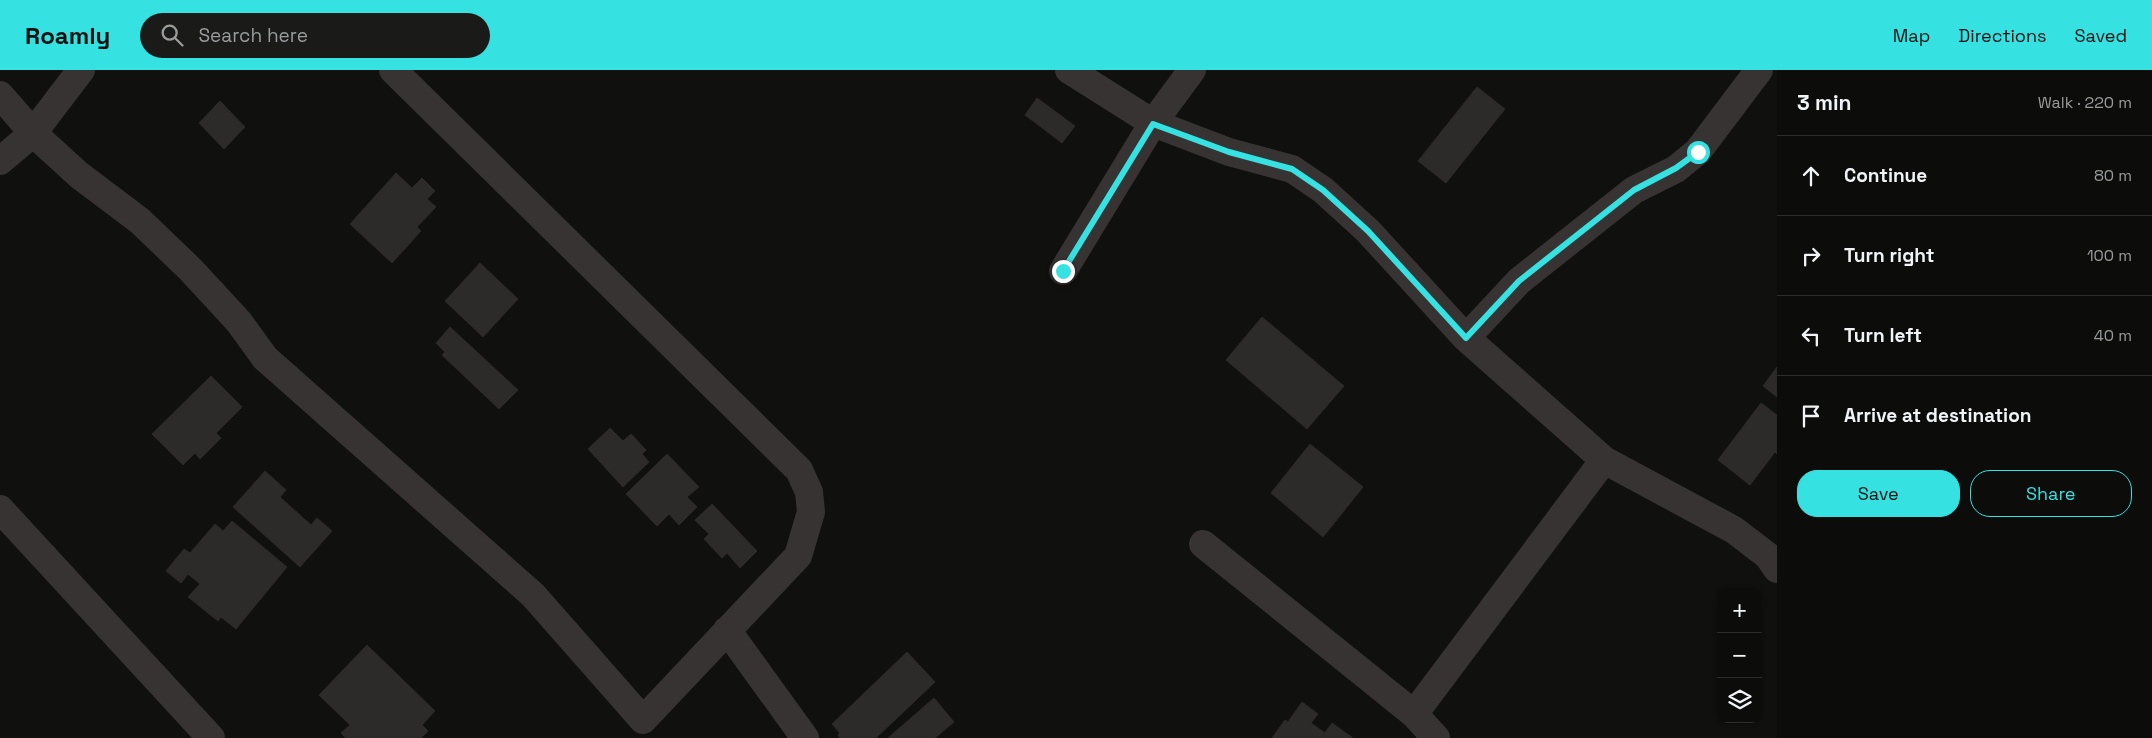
<!DOCTYPE html>
<html lang="en">
<head>
<meta charset="utf-8">
<style>
	body { margin:0; font-family:"Space Grotesk",sans-serif; background:#1a1a19; color:#f1f3f6 }
	.controls { position:absolute; right:15px; bottom:15px; display:grid; overflow:hidden; border-radius:10px; box-shadow:0 1px 4px #0004 }
	.controls button { width:45px; height:45px; display:grid; place-items:center; padding:0; border:0; border-bottom:1px solid #2c2c2c; background:#0c0c0b; color:#f1f3f6; font:25px sans-serif }
	.stop { position:absolute; width:15px; height:15px; margin:-11px; border:4px solid #36e1e1; border-radius:50%; background:#fff }
	.stop.end { background:#36e1e1; border-color:#fff; box-shadow:0 1px 5px #0008 }
	.list { margin:0; padding:0; list-style:none }
	h2 { display:flex; justify-content:space-between; align-items:center; height:65px; margin:0; padding:0 20px; font-size:21px }
	h2 small { font-size:16px; font-weight:400; color:#9a9b9d }
	.list li { display:grid; grid-template-columns:32px 1fr auto; gap:15px; align-items:center; box-sizing:border-box; height:80px; padding:0 20px; border-top:1px solid #2c2c2c }
	.list b { display:block; font-size:19px; white-space:nowrap }
	.list em { font-size:16px; font-style:normal; color:#9a9b9d }
	.actions { display:flex; gap:10px; padding:15px 20px }
	.actions a { flex:1; padding:11px 0; border:1px solid #36e1e1; border-radius:20px; text-align:center; font-size:18px; color:#36e1e1 }
	.actions .main { background:#36e1e1; color:#111 }
	.icon { flex:none; width:28px; height:28px; fill:none; stroke:currentColor; stroke-width:2; stroke-linecap:round; stroke-linejoin:round }
	.map { position:relative; flex:none; width:1777px; height:668px; overflow:hidden }
	header { display:flex; align-items:center; gap:30px; box-sizing:border-box; height:70px; padding:0 25px; background:#36e1e1; color:#111 }
	header strong { font-size:24px }
	nav { display:flex; gap:28px; margin-inline-start:auto; font-size:18px }
	.search { width:350px; height:45px; background:#1a1a19; display:flex; align-items:center; gap:12px; box-sizing:border-box; padding:0 18px; border-radius:28px; color:#9a9b9d; font-size:19px }
	main { display:flex }
	aside { flex:1; background:#0c0c0b }
	.map>svg:first-child { display:block }
	.building { fill:#2c2b2a; stroke:#2c2a29 }
	.lines { fill:none; stroke-linecap:round; stroke-linejoin:round }
	.street { stroke:#373333; stroke-width:28 }
	.route { stroke:#36e1e1; stroke-width:6 }
</style>
</head>
<body>
<header>
<strong>Roamly</strong>
<div class="search"><svg class="icon" aria-label="search" viewBox="0 0 24 24"><circle cx="10" cy="10" r="6"/><path d="M15 15l6 6"/></svg>Search here</div>
<nav><a>Map</a><a>Directions</a><a>Saved</a></nav>
</header>
<main>
<div class="map">
<svg width="1777" height="668" viewBox="0 0 1777 668">
	<rect width="100%" height="100%" fill="#10100f"/>
	<path class="building" d="M1477 17 1505 39 1446 113 1418 91Z
		M1037 28 1075 56 1062 73 1025 45Z
		M220 31 245 57 224 79 199 53Z
		M396 103 412 118 422 108 435 121 427 129 436 137 417 157 421 161 392 193 350 154Z
		M480 193 518 229 483 267 445 231Z
		M1262 247 1344 316 1307 359 1226 290Z
		M450 257 518 320 499 339 442 285 445 282 436 273Z
		M1777 297V327L1763 316Z
		M211 306 242 337 216 363 221 368 200 389 195 383 183 395 152 364Z
		M1761 333 1777 345V384L1775 382 1750 415 1718 390Z
		M610 358 623 371 631 364 646 380 642 384 649 392 623 417 588 379Z
		M1310 374 1363 417 1323 467 1271 423Z
		M667 384 699 417 687 427 697 437 679 455 669 444 657 456 626 424Z
		M265 401 286 420 280 427 311 455 317 448 332 461 300 497 233 437Z
		M712 434 757 481 740 498 727 483 722 488 704 469 709 464 695 450Z
		M232 451 287 497 236 559 221 547 218 551 188 527 200 514 188 504 181 513 166 501 184 479 190 483 215 454 223 461Z
		M367 575 435 641 422 655 428 661 421 668H346L341 663 350 655 319 625Z
		M907 582 935 612 876 668H840L838 665 840 663 832 654Z
		M934 628 954 652 935 668H888Z
		M1302 632 1318 644 1311 653 1325 663 1332 653 1353 668H1272L1285 650 1288 652Z"/>
	<g class="lines">
		<path class="street" d="M81 0 33 63 79 105 140 151 191 200 239 252 265 288 533 525 643 650 798 486 811 442 809 422 799 400 393 0
			M1192 0 1153 53 1229 82 1292 99 1323 120 1368 161 1466 268 1604 390 1734 460 1768 486 1777 499
			M0 25 33 63 0 91
			M1063 201 1153 53 1069 0
			M1466 268 1519 211 1634 120 1676 99 1698 81 1759 0
			M0 439 211 668
			M1203 474 1414 644 1436 668
			M727 560 805 668
			M1414 644 1604 390"/>
	</g>
	<g class="lines">
		<path class="route" d="M1063 201 1153 54 1229 82 1292 99 1323 120 1368 161 1466 268 1519 211 1634 120 1676 98 1698 82"/>
	</g>
</svg>
<div class="controls">
<button>+</button>
<button>−</button>
<button><svg class="icon" aria-label="layers" viewBox="0 0 24 24"><path d="M12 4l9 5-9 5-9-5zM3 14l9 5 9-5"/></svg></button>
</div>
<div class="stop" style="left:1698px;top:82px"></div>
<div class="stop end" style="left:1063px;top:201px"></div>
</div>
<aside>
<h2>3 min<small>Walk · 220 m</small></h2>
<ul class="list">
<li><svg class="icon" aria-label="ahead" viewBox="0 0 24 24"><path d="M12 20V5M6 11l6-6 6 6"/></svg><div><b>Continue</b></div><em>80 m</em></li>
<li><svg class="icon" aria-label="right" viewBox="0 0 24 24"><path d="M7 20v-9h11M14 6l5 5-5 5"/></svg><div><b>Turn right</b></div><em>100 m</em></li>
<li><svg class="icon" aria-label="left" viewBox="0 0 24 24"><path d="M17 20v-9H6M10 6l-5 5 5 5"/></svg><div><b>Turn left</b></div><em>40 m</em></li>
<li><svg class="icon" aria-label="arrive" viewBox="0 0 24 24"><path d="M6 21V4h12l-3 4 3 4H6"/></svg><div><b>Arrive at destination</b></div></li>
</ul>
<div class="actions"><a class="main">Save</a><a>Share</a></div>
</aside>
</main>
</body>
</html>
